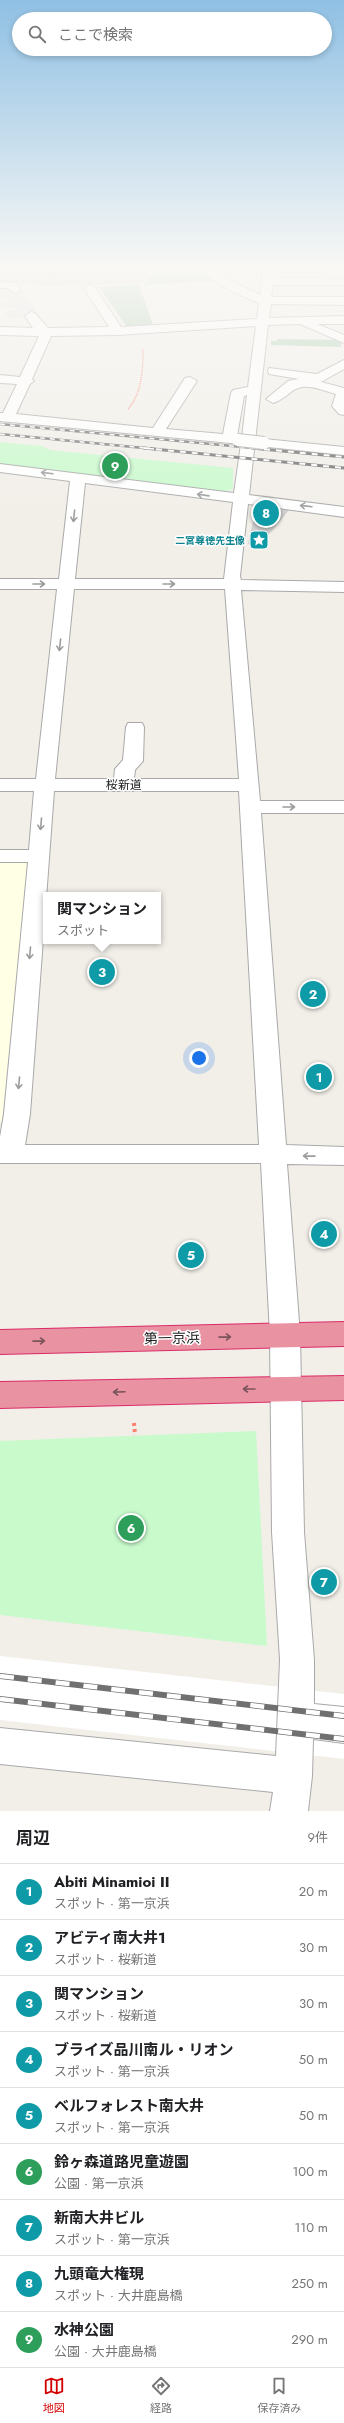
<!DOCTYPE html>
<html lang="ja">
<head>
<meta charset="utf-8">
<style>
	body { margin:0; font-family:Jost,"Noto Sans JP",sans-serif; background:#f6f6f6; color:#202124 }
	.you { position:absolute; left:199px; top:1058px; width:14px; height:14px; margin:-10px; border:3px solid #fff; border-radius:50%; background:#1a73e8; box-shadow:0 0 0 6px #1a73e833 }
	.badge { display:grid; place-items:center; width:26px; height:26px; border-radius:50%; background:#d40000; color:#fff; font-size:13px; font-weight:700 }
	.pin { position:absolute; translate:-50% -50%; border:2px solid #fff; box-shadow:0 1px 4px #0006 }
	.popup { position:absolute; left:43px; top:892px; width:118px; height:52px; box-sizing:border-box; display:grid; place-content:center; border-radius:0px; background:#fff; filter:drop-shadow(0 1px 3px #0005); font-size:13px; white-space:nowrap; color:#757577 }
	.popup b { font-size:15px; color:#202124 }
	.popup::after { content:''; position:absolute; left:50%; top:100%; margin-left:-8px; border:8px solid transparent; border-top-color:#fff }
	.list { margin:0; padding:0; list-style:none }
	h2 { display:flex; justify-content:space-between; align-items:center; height:52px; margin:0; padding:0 16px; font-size:17px }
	h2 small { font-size:13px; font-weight:400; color:#757577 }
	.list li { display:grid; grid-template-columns:26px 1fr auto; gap:12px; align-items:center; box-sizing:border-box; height:56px; padding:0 16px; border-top:1px solid #e0e0e0 }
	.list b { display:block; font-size:15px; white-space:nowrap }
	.list p { margin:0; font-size:13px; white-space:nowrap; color:#757577 }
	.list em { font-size:13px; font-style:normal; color:#757577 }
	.icon { flex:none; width:22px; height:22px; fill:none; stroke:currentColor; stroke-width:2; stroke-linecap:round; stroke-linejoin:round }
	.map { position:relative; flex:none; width:344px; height:1811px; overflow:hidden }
	.search { position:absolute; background:#fff; box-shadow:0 2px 6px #0003; left:12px; right:12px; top:12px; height:44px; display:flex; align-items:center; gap:10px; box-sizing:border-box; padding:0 14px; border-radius:22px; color:#757577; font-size:15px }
	.sheet { height:556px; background:#fff }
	nav { display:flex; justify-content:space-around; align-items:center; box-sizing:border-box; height:56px; border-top:1px solid #e0e0e0; background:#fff; font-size:11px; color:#757577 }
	nav a { display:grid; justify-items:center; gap:2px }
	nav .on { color:#d40000 }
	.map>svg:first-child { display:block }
	.education { fill:#ffffe5 }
	.religious { fill:#d0d0d0 }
	.cemetery { fill:#aacbaf }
	.park { fill:#c8facc }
	.parking { fill:#e2e2e2 }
	.pier { fill:#fff }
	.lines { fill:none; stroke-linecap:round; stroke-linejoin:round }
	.minor-casing { stroke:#a9a9a9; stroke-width:2 }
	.highway-casing { stroke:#dc2a67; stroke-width:2 }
	.path-far1 { stroke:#fa8072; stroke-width:1.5; stroke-dasharray:1 1; stroke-linecap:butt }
	.path { stroke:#fa8072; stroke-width:4; stroke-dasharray:3 3; stroke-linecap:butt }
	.minor { fill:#fff; fill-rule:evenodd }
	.highway { fill:#e892a2; fill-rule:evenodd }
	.rail-far2-casing { stroke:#707070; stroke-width:2.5 }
	.rail-far1-casing { stroke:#707070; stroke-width:3 }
	.rail-casing { stroke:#707070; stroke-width:6 }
	.rail-far2 { stroke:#fff; stroke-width:1.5; stroke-dasharray:5; stroke-linecap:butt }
	.rail-far1 { stroke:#fff; stroke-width:2; stroke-dasharray:6; stroke-linecap:butt }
	.rail { stroke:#fff; stroke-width:4.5; stroke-dasharray:14; stroke-linecap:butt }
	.minor-bridge-casing { stroke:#a9a9a9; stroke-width:14; stroke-linecap:butt }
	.minor-bridge { stroke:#fff; stroke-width:12 }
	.oneway { stroke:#9c9c9c }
	.oneway2 { stroke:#7b545c }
	.labels { text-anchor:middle; stroke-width:3; stroke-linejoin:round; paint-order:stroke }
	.far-culture-label { font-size:10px; font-weight:bold; fill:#0d838f; stroke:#fff; text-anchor:end }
	.street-label { font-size:12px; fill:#222; stroke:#fff }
	.near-street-label { font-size:14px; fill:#222; stroke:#fff }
</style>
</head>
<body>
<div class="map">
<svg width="344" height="1811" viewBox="0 0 344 1811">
	<rect width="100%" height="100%" fill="#f2efe9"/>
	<path class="education" d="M0 861H28L2 1120 0 1122Z"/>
	<path class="religious" d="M0 268H155L139 284 37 286V283L0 282Z
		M256 508 289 510 273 530 260 543 248 544Z"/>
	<path class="cemetery" d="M155 268H202L215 281 143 285Z
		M139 285 153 325 127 327 99 287Z
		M277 339 341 340V347L271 345V341H277Z"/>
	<path class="park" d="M0 442 42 446 50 450 233 468V489L216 494 0 465Z
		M256 1431 267 1646 0 1615V1441Z"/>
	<path class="parking" d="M23 289 39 316 8 318 4 312 16 310 14 307 1 308 0 302 9 301 7 298H0V291Z"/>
	<path class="pier" d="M0 1656 344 1694V1759L0 1720Z"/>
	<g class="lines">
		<g class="minor-casing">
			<path id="minor" d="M202 268H214L229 280 260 295 263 268H275L274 278 344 279V285H273L271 297H344V305L271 304 269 318 344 316V324H317L344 335V343L300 324 268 325 249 495 344 507V517L248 504 240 576 241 580 344 582V592L241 590 260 801H344V813H261L286 1145 344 1147V1165L287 1164 300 1335 304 1532 314 1660V1704L344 1707V1743L313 1739 312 1776 308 1811H270L273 1792 0 1764V1728L276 1756 280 1660 272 1532 270 1335 261 1163H0V1137L4 1114 28 862H0V850H29L34 791H0V779H36L57 589H0V579H59L70 481 0 472V464L234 493 241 444 0 421V413H3L17 384 0 383V375L20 377 39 336 0 335V327L33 328 25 316 31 312 35 313 48 328 109 327 84 288 90 285 94 286 121 327 257 319 259 303C239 294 216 287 202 268ZM256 326 248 387 233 390 231 393 223 434 166 429 197 381 190 377 185 378 153 428 16 414 30 384 34 381 32 379 51 336 118 335ZM247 395 242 437 237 436 244 396ZM85 483 233 502 224 579H75ZM74 589H225L239 779H134L135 770 143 761 144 727 142 723H128L126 727 123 760 115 769 114 779H55ZM54 791H239L259 1145H25L30 1114Z
				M0 282 16 283 21 290 15 293 8 288H0Z
				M344 360V369L321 382 344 388V415L339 414 332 406 336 394C320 390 305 381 291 392 286 396 280 401 273 403L266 399 288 381 299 379 269 374 268 371 269 368 317 374Z
				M264 439 344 447V455L259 446 257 443 259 440Z"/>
		</g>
		<g class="highway-casing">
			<path id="highway" d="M344 1322V1346L0 1354V1330Z
				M344 1376V1400L0 1408V1382Z"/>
		</g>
		<path class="path-far1" d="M54 268V273
			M128 409C142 393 143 370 143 349"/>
		<path class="path" d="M134 1423 135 1435"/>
		<use href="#minor" class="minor"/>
		<use href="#highway" class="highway"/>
		<g class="rail-far2-casing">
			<path id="rail-far2" d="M0 424 263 449
				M0 434 154 449"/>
		</g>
		<g class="rail-far1-casing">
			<path id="rail-far1" d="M144 448 344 468
				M252 448 344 457"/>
		</g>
		<g class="rail-casing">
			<path id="rail" d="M0 1676 344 1716
				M0 1699 344 1739"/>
		</g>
		<use href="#rail-far2" class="rail-far2"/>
		<use href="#rail-far1" class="rail-far1"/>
		<use href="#rail" class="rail"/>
		<g class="minor-bridge-casing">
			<path id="minor-bridge" d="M238 440 264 443"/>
		</g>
		<use href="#minor-bridge" class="minor-bridge"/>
	</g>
	<defs><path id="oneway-shaft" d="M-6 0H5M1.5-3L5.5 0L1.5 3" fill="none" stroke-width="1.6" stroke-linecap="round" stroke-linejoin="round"/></defs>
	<g class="oneway">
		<use href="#oneway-shaft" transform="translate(47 473) rotate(-173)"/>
		<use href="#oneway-shaft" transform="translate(203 495) rotate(-172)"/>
		<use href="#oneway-shaft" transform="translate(306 506) rotate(-173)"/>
		<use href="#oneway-shaft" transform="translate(74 516) rotate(96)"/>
		<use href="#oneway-shaft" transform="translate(39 584)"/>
		<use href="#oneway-shaft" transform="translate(169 584)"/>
		<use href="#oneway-shaft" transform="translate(60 645) rotate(96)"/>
		<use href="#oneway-shaft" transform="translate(289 807)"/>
		<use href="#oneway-shaft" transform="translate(41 824) rotate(95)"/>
		<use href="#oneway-shaft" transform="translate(30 953) rotate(95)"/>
		<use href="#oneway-shaft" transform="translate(19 1083) rotate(95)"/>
		<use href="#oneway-shaft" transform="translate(309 1156) rotate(-179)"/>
	</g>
	<g class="oneway2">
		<use href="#oneway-shaft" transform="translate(225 1337) rotate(-1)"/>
		<use href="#oneway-shaft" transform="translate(39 1341) rotate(-1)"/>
		<use href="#oneway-shaft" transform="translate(249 1389) rotate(180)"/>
		<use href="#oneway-shaft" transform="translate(119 1392) rotate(178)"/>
	</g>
	<linearGradient id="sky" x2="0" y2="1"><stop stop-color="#8fc0e4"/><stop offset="0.51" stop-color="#f9f8f5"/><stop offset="1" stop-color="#f9f8f5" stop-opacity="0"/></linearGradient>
	<rect width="344" height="522" fill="url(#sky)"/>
	<defs>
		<g id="sight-square" transform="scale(1)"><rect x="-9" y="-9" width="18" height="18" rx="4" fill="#0f9aa8" stroke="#fff"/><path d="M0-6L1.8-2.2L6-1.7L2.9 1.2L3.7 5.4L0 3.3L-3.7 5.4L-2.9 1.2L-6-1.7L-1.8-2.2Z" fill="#fff"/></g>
	</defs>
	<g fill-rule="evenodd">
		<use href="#sight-square" x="259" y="540"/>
	</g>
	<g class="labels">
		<g class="far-culture-label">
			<text x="245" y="544">二宮尊徳先生像</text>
		</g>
		<g class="street-label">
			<text x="124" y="789">桜新道</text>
		</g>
		<g class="near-street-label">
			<text transform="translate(172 1338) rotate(-1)" y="5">第一京浜</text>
		</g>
	</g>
</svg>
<div class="you"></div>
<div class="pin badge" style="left:319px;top:1077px;background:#0f9aa8">1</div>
<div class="pin badge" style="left:313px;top:994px;background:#0f9aa8">2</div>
<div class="pin badge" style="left:102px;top:972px;background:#0f9aa8">3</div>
<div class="popup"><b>関マンション</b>スポット</div>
<div class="pin badge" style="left:324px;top:1234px;background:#0f9aa8">4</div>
<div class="pin badge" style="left:191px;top:1255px;background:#0f9aa8">5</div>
<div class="pin badge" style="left:131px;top:1528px;background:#2e9e5b">6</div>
<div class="pin badge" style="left:324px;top:1582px;background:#0f9aa8">7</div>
<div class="pin badge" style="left:266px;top:513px;background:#0f9aa8">8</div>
<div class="pin badge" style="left:115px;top:466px;background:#2e9e5b">9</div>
<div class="search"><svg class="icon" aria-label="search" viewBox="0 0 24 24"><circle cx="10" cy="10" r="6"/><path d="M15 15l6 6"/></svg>ここで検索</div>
</div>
<section class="sheet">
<h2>周辺<small>9件</small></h2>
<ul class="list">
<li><span class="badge" style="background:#0f9aa8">1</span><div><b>Abiti Minamioi II</b><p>スポット · 第一京浜</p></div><em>20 m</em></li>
<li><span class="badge" style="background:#0f9aa8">2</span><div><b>アビティ南大井1</b><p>スポット · 桜新道</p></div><em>30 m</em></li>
<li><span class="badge" style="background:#0f9aa8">3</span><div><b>関マンション</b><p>スポット · 桜新道</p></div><em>30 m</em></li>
<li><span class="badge" style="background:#0f9aa8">4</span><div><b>ブライズ品川南ル・リオン</b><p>スポット · 第一京浜</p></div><em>50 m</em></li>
<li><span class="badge" style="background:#0f9aa8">5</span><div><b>ベルフォレスト南大井</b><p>スポット · 第一京浜</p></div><em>50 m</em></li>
<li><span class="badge" style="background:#2e9e5b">6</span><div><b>鈴ヶ森道路児童遊園</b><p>公園 · 第一京浜</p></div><em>100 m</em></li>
<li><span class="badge" style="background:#0f9aa8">7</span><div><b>新南大井ビル</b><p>スポット · 第一京浜</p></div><em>110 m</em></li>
<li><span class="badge" style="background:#0f9aa8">8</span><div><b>九頭竜大権現</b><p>スポット · 大井鹿島橋</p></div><em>250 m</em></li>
<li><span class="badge" style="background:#2e9e5b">9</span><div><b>水神公園</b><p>公園 · 大井鹿島橋</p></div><em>290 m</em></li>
</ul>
</section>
<nav>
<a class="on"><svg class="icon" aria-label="map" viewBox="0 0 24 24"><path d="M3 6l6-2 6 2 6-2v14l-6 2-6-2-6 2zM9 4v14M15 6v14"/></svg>地図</a>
<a><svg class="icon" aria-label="directions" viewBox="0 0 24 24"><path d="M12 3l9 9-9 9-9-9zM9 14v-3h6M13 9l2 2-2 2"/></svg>経路</a>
<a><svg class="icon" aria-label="saved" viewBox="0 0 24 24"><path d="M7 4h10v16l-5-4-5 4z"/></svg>保存済み</a>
</nav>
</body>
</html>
